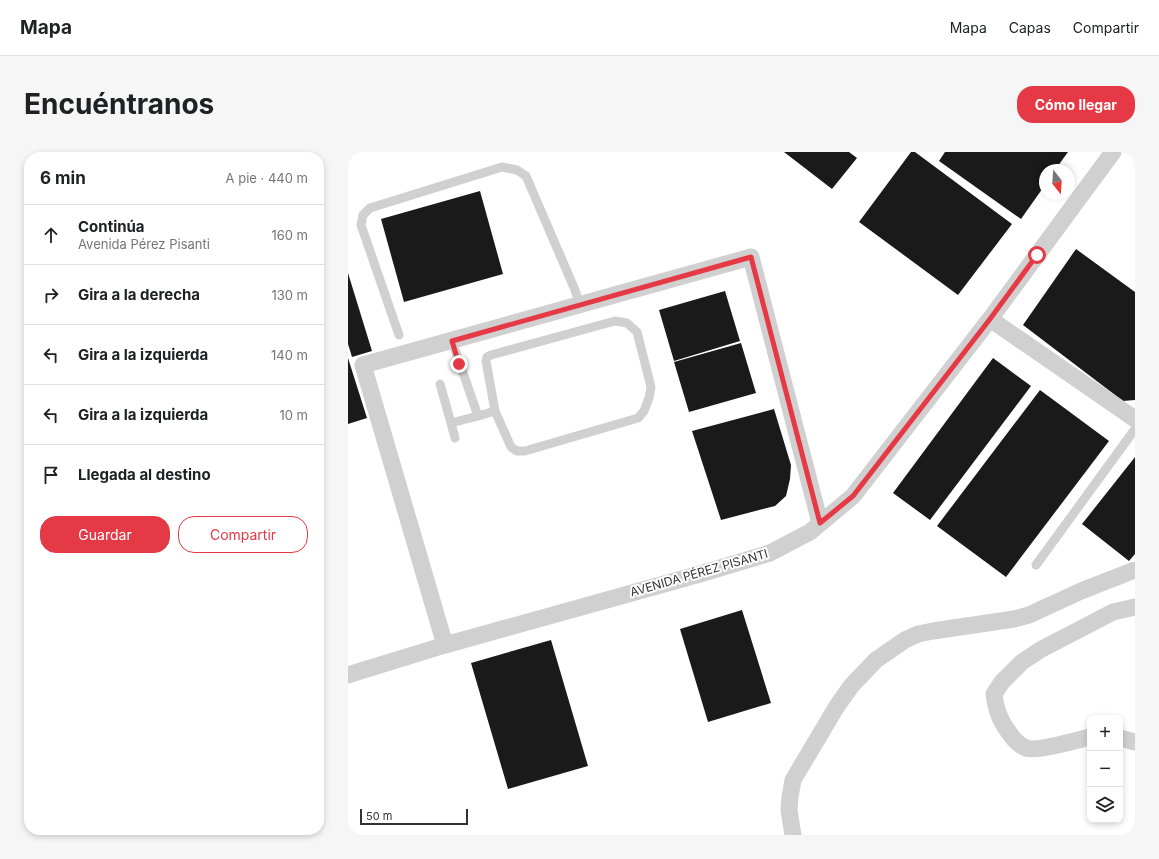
<!DOCTYPE html>
<html lang="es">
<head>
<meta charset="utf-8">
<style>
	body { margin:0; font-family:Inter,sans-serif; background:#f6f6f6; color:#202124 }
	.controls { position:absolute; right:12px; bottom:12px; display:grid; overflow:hidden; border-radius:8px; box-shadow:0 2px 6px #0003 }
	.controls button { width:36px; height:36px; display:grid; place-items:center; padding:0; border:0; border-bottom:1px solid #e0e0e0; background:#fff; color:#202124; font:20px sans-serif }
	.compass { position:absolute; left:691px; top:12px; width:36px; height:36px; border-radius:50%; background:#fff; box-shadow:0 2px 6px #0003; rotate:163deg }
	.scale { position:absolute; left:12px; bottom:10px; width:108px; box-sizing:border-box; padding-left:4px; border:2px solid #333; border-top:0; font-size:11px; line-height:14px; white-space:nowrap; color:#333; -webkit-text-stroke:3px #fff; paint-order:stroke }
	.stop { position:absolute; width:12px; height:12px; margin:-9px; border:3px solid #e63946; border-radius:50%; background:#fff }
	.stop.end { background:#e63946; border-color:#fff; box-shadow:0 1px 4px #0008 }
	.list { margin:0; padding:0; list-style:none }
	h2 { display:flex; justify-content:space-between; align-items:center; height:52px; margin:0; padding:0 16px; font-size:17px }
	h2 small { font-size:13px; font-weight:400; color:#757577 }
	.list li { display:grid; grid-template-columns:26px 1fr auto; gap:12px; align-items:center; box-sizing:border-box; height:60px; padding:0 16px; border-top:1px solid #e0e0e0 }
	.list b { display:block; font-size:15px; white-space:nowrap }
	.list p { margin:0; font-size:13px; white-space:nowrap; color:#757577 }
	.list em { font-size:13px; font-style:normal; color:#757577 }
	.actions { display:flex; gap:8px; padding:12px 16px }
	.actions a { flex:1; padding:9px 0; border:1px solid #e63946; border-radius:16px; text-align:center; font-size:14px; color:#e63946 }
	.actions .main { background:#e63946; color:#fff }
	.icon { flex:none; width:22px; height:22px; fill:none; stroke:currentColor; stroke-width:2; stroke-linecap:round; stroke-linejoin:round }
	.map { position:relative; flex:none; width:787px; height:683px; overflow:hidden; border-radius:16px }
	header { display:flex; align-items:center; gap:24px; box-sizing:border-box; height:56px; padding:0 20px; background:#fff; border-bottom:1px solid #e0e0e0 }
	header strong { font-size:19px }
	nav { display:flex; gap:22px; margin-inline-start:auto; font-size:14px }
	.intro { display:flex; align-items:center; justify-content:space-between; box-sizing:border-box; height:96px; padding:0 24px }
	h1 { margin:0; font-size:28px }
	.button { padding:10px 18px; border-radius:16px; background:#e63946; color:#fff; font-size:14px; font-weight:700 }
	main { display:flex; gap:24px; padding:0 24px }
	aside { flex:1; background:#fff; border-radius:16px; box-shadow:0 2px 6px #0003 }
	.map>svg:first-child { display:block }
	.building { fill:#1a1a1a }
	.lines { fill:none; stroke-linecap:round; stroke-linejoin:round }
	.lane { stroke:#d0d0d0; stroke-width:9 }
	.street { stroke:#d0d0d0; stroke-width:17 }
	.route { stroke:#e63946; stroke-width:5 }
	.labels { text-anchor:middle; stroke-width:4; stroke-linejoin:round; paint-order:stroke }
	.street-label { font-size:12px; fill:#333; stroke:#fff }
</style>
</head>
<body>
<header>
<strong>Mapa</strong>
<nav><a>Mapa</a><a>Capas</a><a>Compartir</a></nav>
</header>
<div class="intro"><h1>Encuéntranos</h1><a class="button">Cómo llegar</a></div>
<main>
<aside>
<h2>6 min<small>A pie · 440 m</small></h2>
<ul class="list">
<li><svg class="icon" aria-label="ahead" viewBox="0 0 24 24"><path d="M12 20V5M6 11l6-6 6 6"/></svg><div><b>Continúa</b><p>Avenida Pérez Pisanti</p></div><em>160 m</em></li>
<li><svg class="icon" aria-label="right" viewBox="0 0 24 24"><path d="M7 20v-9h11M14 6l5 5-5 5"/></svg><div><b>Gira a la derecha</b></div><em>130 m</em></li>
<li><svg class="icon" aria-label="left" viewBox="0 0 24 24"><path d="M17 20v-9H6M10 6l-5 5 5 5"/></svg><div><b>Gira a la izquierda</b></div><em>140 m</em></li>
<li><svg class="icon" aria-label="left" viewBox="0 0 24 24"><path d="M17 20v-9H6M10 6l-5 5 5 5"/></svg><div><b>Gira a la izquierda</b></div><em>10 m</em></li>
<li><svg class="icon" aria-label="arrive" viewBox="0 0 24 24"><path d="M6 21V4h12l-3 4 3 4H6"/></svg><div><b>Llegada al destino</b></div></li>
</ul>
<div class="actions"><a class="main">Guardar</a><a>Compartir</a></div>
</aside>
<div class="map">
<svg width="787" height="683" viewBox="0 0 787 683">
	<rect width="100%" height="100%" fill="#fff"/>
	<path class="building" d="M436 0H501L509 6 484 37Z
		M563 0H567L664 72 610 143 511 70Z
		M597 0H720L707 18H697V33L673 67 591 9Z
		M132 39 155 122 56 150 33 67Z
		M728 97 787 140V248L775 249 675 173Z
		M0 121 24 199 4 205 0 192Z
		M377 139 392 189 326 209 311 158Z
		M393 191 408 241 341 260 326 210Z
		M0 206 19 266 0 272Z
		M645 206 683 234 582 368 545 341Z
		M692 238 761 289 658 425 589 374Z
		M426 257 443 313 442 327 438 344 427 354 373 368 344 279Z
		M787 305V402L781 409 734 372Z
		M394 458 423 551 360 570 332 477Z
		M203 488 240 614 160 637 123 511Z"/>
	<g class="lines">
		<path class="lane" d="M267 169 279 171 289 180 303 235 301 246 296 259 290 266 177 299H169L163 295 147 259 138 209 139 205 143 203Z
			M51 183 13 73 15 63 22 56 154 15 169 18 178 24 227 138 232 153
			M104 189 130 264 147 259
			M92 232 103 271 130 264
			M103 271 107 286
			M688 413 787 277"/>
		<path class="street" d="M642 167 787 267
			M97 493 15 213 403 105 472 371
			M0 523 97 493 352 422 422 401 462 380 505 344 642 167 765 0
			M742 585C729 588 688 600 678 596 671 593 666 588 662 582 652 569 648 558 646 542L654 530 674 510 692 498 765 460 787 455
			M772 586 787 590
			M445 683 441 658 442 645 445 628 489 554 504 533 528 508 557 488 570 482 585 479 666 467 681 463 733 439 787 418"/>
	</g>
	<g class="lines">
		<path class="route" d="M111 212 104 189 403 105 472 371 505 344 642 167 689 103"/>
	</g>
	<g class="labels">
		<g class="street-label">
			<text transform="translate(351 421) rotate(-16)" y="4">AVENIDA PÉREZ PISANTI</text>
		</g>
	</g>
</svg>
<div class="controls">
<button>+</button>
<button>−</button>
<button><svg class="icon" aria-label="layers" viewBox="0 0 24 24"><path d="M12 4l9 5-9 5-9-5zM3 14l9 5 9-5"/></svg></button>
</div>
<svg class="compass" viewBox="-18 -18 36 36"><path d="M0-13l5 13h-10z" fill="#e53935"/><path d="M0 13l5-13h-10z" fill="#757577"/></svg>
<div class="scale">50 m</div>
<div class="stop" style="left:689px;top:103px"></div>
<div class="stop end" style="left:111px;top:212px"></div>
</div>
</main>
</body>
</html>
